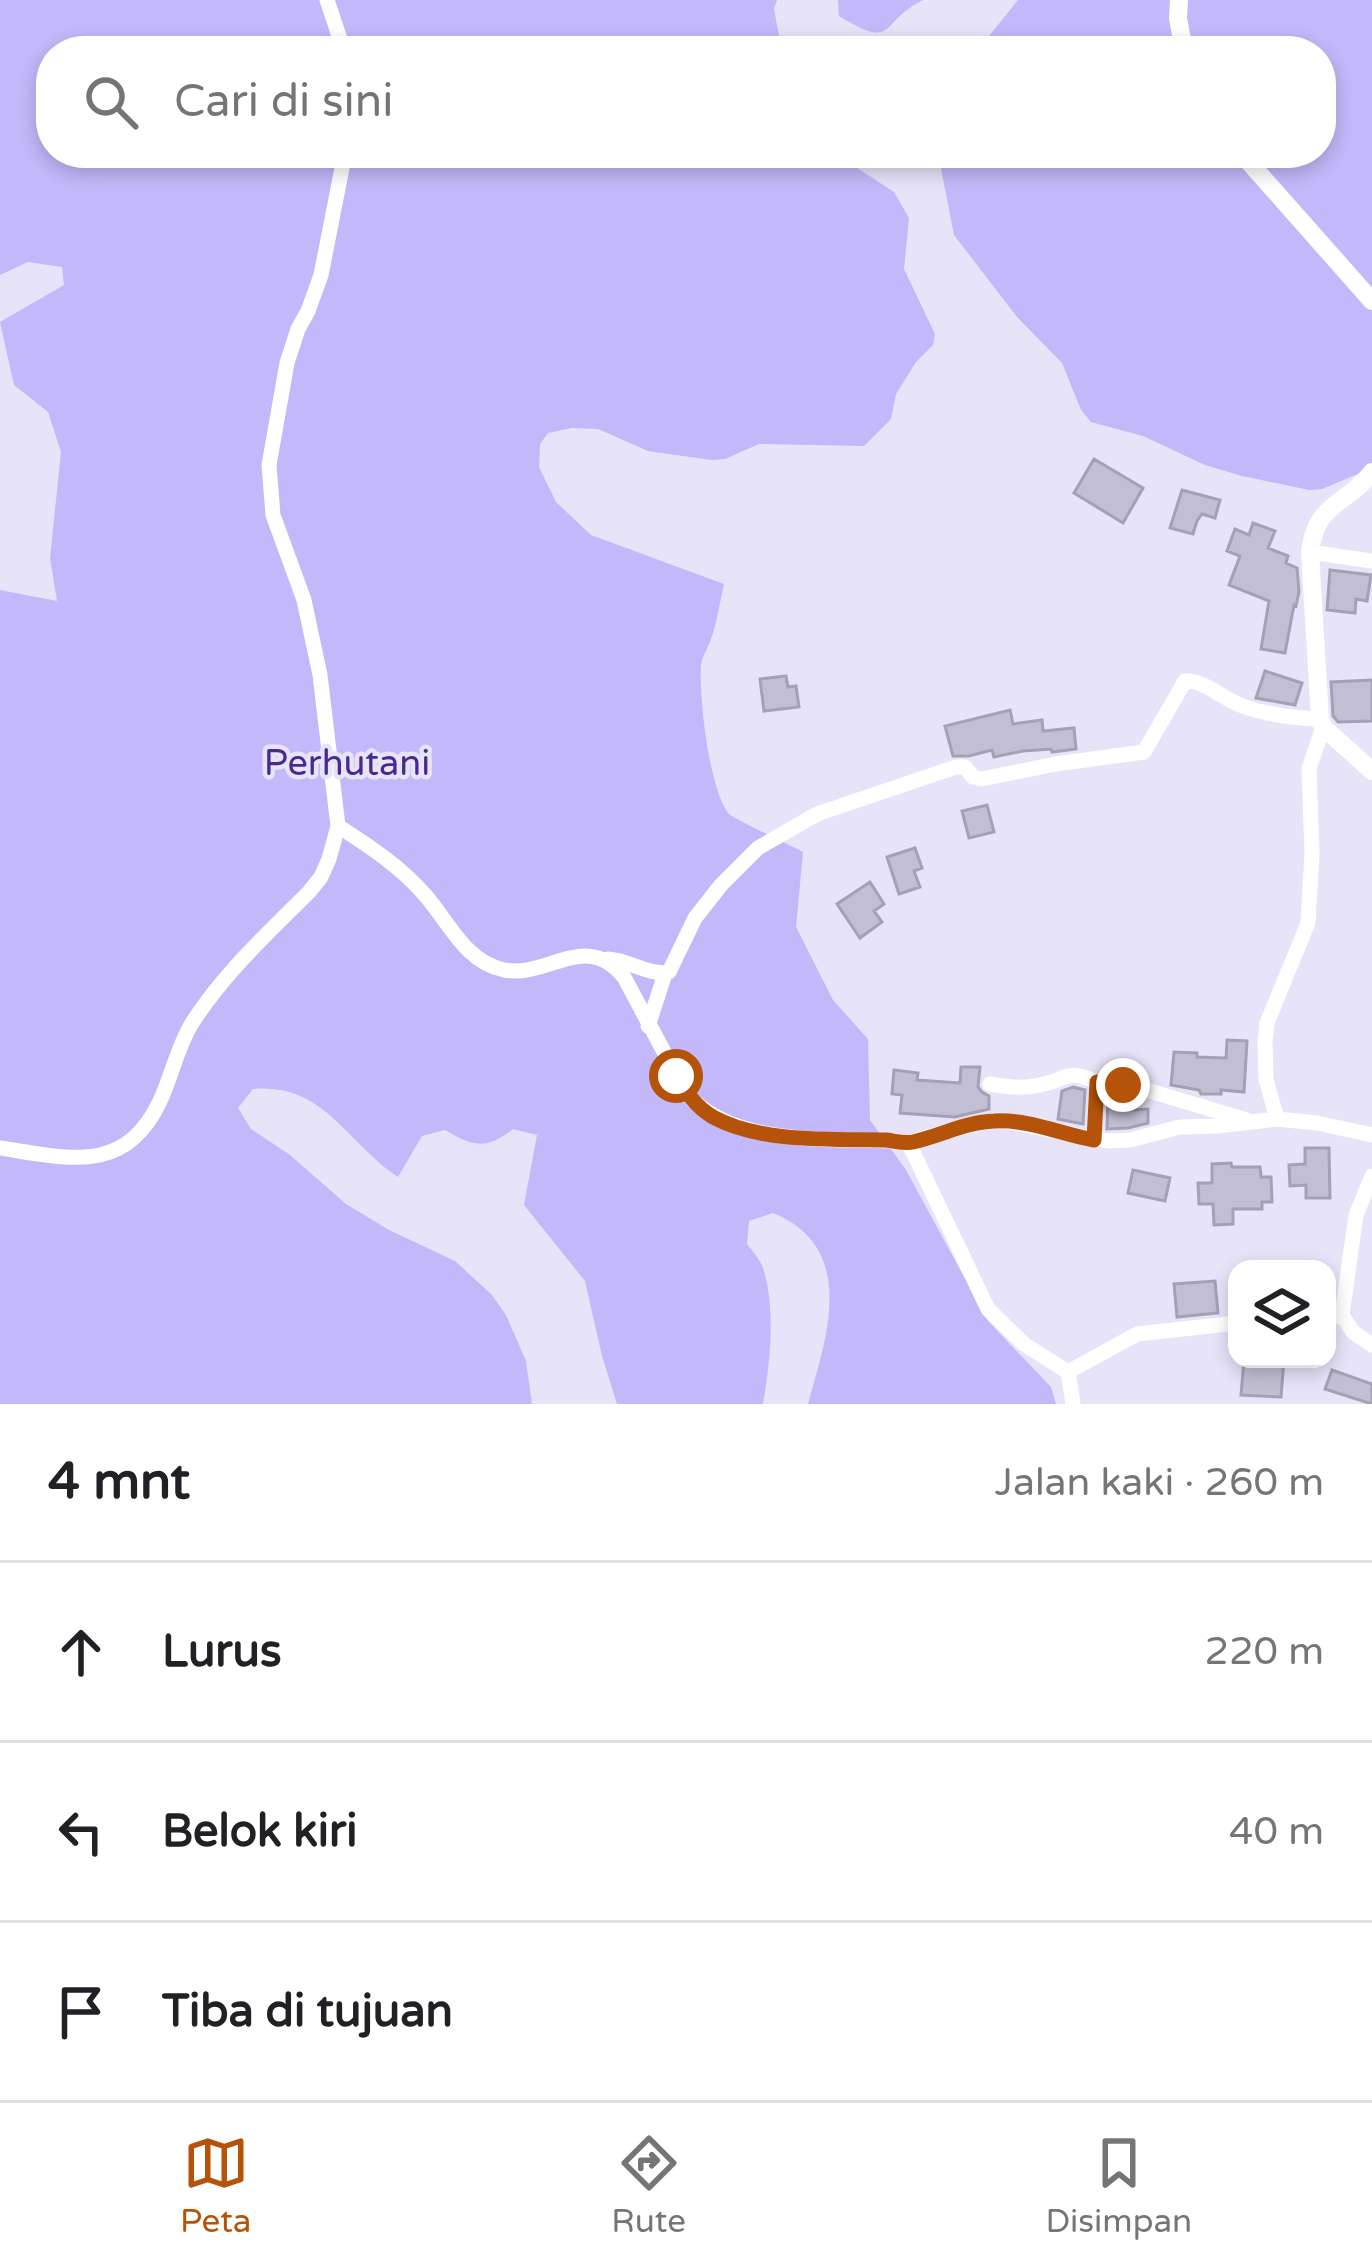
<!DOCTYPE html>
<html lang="id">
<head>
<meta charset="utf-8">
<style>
	body { margin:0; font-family:"Varela Round",sans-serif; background:#f2f2f2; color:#202124 }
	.controls { position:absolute; right:36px; bottom:36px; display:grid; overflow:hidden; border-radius:24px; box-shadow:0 6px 18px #0003 }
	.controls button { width:108px; height:108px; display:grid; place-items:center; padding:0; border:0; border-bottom:3px solid #e0e0e0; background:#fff; color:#202124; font:60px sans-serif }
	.stop { position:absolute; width:36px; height:36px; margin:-27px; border:9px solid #b45309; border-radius:50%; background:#fff }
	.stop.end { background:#b45309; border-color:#fff; box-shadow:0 3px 12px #0008 }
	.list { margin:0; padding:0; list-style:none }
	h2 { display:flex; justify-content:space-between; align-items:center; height:156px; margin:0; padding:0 48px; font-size:51px }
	h2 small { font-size:39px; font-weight:400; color:#757577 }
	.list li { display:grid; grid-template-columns:78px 1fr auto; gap:36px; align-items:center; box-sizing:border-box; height:180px; padding:0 48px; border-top:3px solid #e0e0e0 }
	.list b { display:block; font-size:45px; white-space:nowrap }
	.list em { font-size:39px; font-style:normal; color:#757577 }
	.icon { flex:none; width:66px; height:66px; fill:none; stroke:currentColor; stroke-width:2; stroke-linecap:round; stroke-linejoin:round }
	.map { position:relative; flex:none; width:1372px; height:1404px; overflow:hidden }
	.search { position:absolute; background:#fff; box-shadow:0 6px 18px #0003; left:36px; right:36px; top:36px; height:132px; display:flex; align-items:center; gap:30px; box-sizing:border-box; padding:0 42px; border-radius:48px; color:#757577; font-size:45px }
	.sheet { height:696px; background:#fff }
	nav { display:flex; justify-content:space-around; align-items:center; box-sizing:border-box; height:168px; border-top:3px solid #e0e0e0; background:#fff; font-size:33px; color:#757577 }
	nav a { display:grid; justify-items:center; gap:6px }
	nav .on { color:#b45309 }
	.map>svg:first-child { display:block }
	.green { fill:#c3b8f9 }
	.building { fill:#c2bfd4; stroke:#a4a1b5; stroke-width:3 }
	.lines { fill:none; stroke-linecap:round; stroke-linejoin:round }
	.minor { stroke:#fff; stroke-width:15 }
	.tertiary { stroke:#fff; stroke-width:18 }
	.route { stroke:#b45309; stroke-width:15 }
	.labels { text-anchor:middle; stroke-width:9; stroke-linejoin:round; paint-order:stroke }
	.park-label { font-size:36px; fill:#4a298e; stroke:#e7e4fa }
</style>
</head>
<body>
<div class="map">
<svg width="1372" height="1404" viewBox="0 0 1372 1404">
	<rect width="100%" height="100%" fill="#e7e4fa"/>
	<path class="green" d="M0 0H777L774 9 782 51H51V153H834L894 192 909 218 904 269 935 334 933 345 916 362 896 394 891 419 864 446 759 444 725 459 711 460 648 451 598 429 572 428 548 433 540 444 539 467 556 502 591 535 724 584C720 602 717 622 711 639 708 648 702 656 701 665 699 698 709 787 728 813 733 819 791 845 803 852L796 927 833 1000 868 1039 870 1120 906 1170 988 1321 1051 1387 1056 1404H808C827 1336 858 1248 773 1213L749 1221 747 1244C753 1252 760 1259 763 1268 776 1307 770 1364 763 1404H617L602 1356 585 1281 524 1205 537 1135 513 1129C486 1150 474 1147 445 1130L422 1136 398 1177C347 1143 323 1082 253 1089L238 1108 251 1129 290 1155 346 1204 389 1230 455 1261 492 1295 506 1315 526 1361 532 1404H0V590L57 601 50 558 61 452 48 412 14 385 0 322 64 285 62 267 28 262 0 275Z
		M838 0H923C879 21 897 52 839 16Z
		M1018 0H1372V468L1322 489 1309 490 1242 476 1205 465 1143 436 1091 422 1081 410 1062 363 1017 317 954 235 938 153H1321V51H977Z"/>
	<path class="building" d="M1094 459 1143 488 1123 523 1074 493Z
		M1182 490 1220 500 1215 518 1202 514 1197 521 1193 534 1170 528Z
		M1253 523 1275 531 1268 548 1288 556 1286 563 1297 568 1299 592 1296 606 1294 605 1285 653 1261 649 1269 601 1229 585 1240 556 1227 551 1235 529 1249 535Z
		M1330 570 1371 575 1367 601 1356 599 1355 613 1327 610Z
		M1265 671 1302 683 1295 705 1256 698Z
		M786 676 788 687 796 686 799 707 764 711 760 679Z
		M1372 680V721L1338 722 1333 716 1331 682Z
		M1010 710 1013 724 1042 720 1043 731 1074 728 1076 749 1052 752 1051 749 1023 751 994 757 992 750 969 756H953L945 726Z
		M987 805 994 832 969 838 962 811Z
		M915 848 922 868 914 871 920 887 899 894 887 857Z
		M870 882 884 904 874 911 882 922 860 938 837 904Z
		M1227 1040 1247 1041 1244 1092 1221 1090V1094H1201L1199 1090 1171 1085 1174 1052 1197 1053V1057L1226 1058Z
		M961 1067H980L978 1087 982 1092 989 1096V1109L955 1117 900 1113 902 1095 892 1094 894 1070 918 1073 917 1080 960 1083Z
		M1073 1087 1085 1090 1083 1124 1058 1119 1062 1091Z
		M1108 1096 1133 1099V1110L1148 1109V1123L1128 1128 1107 1129Z
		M1305 1148H1329L1330 1198H1306V1185L1290 1186 1289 1165 1305 1164Z
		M1231 1163 1232 1167H1260L1261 1177H1271L1272 1202H1262V1209H1233V1224L1214 1225 1213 1204H1199L1198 1183H1212V1164Z
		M1133 1170 1170 1178 1165 1201 1128 1193Z
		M1215 1281 1218 1313 1177 1317 1174 1284Z
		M1244 1359H1284L1281 1397 1241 1395Z
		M1332 1370 1372 1384V1404L1325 1389Z"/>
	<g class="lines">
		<path class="minor" d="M327 0 344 51
			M1310 552 1372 561
			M338 826C369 846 401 867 425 895 449 922 465 962 504 970 549 978 586 930 624 977L686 1093C734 1148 831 1138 897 1141L907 1143 912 1150 988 1309 1024 1344 1068 1372 1073 1404
			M608 959C630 960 648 976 669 972L695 918 721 885 758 848 817 814 956 767H965L973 777 982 779 1056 764 1144 752 1185 681C1204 680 1222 698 1240 705 1266 715 1293 718 1320 719
			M648 1026 665 974
			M990 1084C1007 1087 1023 1089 1040 1085 1070 1079 1064 1068 1097 1082
			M1277 1119 1266 1079 1265 1042 1267 1023 1308 923 1312 853 1309 769 1323 727
			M1094 1140 1097 1082 1137 1087 1246 1120
			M907 1143 974 1124 999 1120 1108 1141 1130 1140 1180 1127 1217 1126 1277 1119 1317 1123 1372 1135
			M0 1148C67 1158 125 1176 160 1101 172 1075 177 1048 192 1023 224 973 267 934 309 892L321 877 329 859 338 826 320 675 304 600 273 515 269 465 287 363 298 329 308 311 321 275 345 153
			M1342 1315 1353 1332 1372 1345
			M1327 1318 1342 1315 1356 1215 1372 1176
			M1068 1372 1137 1334 1237 1323"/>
		<path class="tertiary" d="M1179 0 1178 18 1184 51
			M1241 153 1372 301
			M1372 472C1345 507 1317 500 1310 552L1320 719 1323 727 1372 771"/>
	</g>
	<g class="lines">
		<path class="route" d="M676 1076C686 1092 696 1107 713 1117 760 1143 833 1139 886 1140 896 1141 904 1144 913 1142 940 1136 966 1122 994 1121 1028 1119 1061 1134 1094 1140L1097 1082 1123 1085"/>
	</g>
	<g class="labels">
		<g class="park-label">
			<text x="347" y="775">Perhutani</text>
		</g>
	</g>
</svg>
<div class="controls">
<button><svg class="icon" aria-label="layers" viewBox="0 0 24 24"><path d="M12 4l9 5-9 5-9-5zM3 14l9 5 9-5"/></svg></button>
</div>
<div class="stop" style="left:676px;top:1076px"></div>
<div class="stop end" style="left:1123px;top:1085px"></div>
<div class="search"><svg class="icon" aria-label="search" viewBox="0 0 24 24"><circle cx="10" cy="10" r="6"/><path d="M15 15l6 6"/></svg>Cari di sini</div>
</div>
<section class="sheet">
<h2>4 mnt<small>Jalan kaki · 260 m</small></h2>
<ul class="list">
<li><svg class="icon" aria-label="ahead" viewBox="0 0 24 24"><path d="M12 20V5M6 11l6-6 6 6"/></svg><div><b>Lurus</b></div><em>220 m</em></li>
<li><svg class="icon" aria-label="left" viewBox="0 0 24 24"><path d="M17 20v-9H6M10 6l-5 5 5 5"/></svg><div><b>Belok kiri</b></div><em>40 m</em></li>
<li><svg class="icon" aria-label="arrive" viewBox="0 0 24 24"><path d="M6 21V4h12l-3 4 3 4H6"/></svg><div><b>Tiba di tujuan</b></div></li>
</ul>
</section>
<nav>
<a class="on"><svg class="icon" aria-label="map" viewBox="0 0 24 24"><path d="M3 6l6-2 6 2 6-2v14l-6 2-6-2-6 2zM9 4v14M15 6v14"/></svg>Peta</a>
<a><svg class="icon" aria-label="directions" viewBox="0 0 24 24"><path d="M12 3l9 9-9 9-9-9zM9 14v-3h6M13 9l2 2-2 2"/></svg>Rute</a>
<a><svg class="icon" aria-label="saved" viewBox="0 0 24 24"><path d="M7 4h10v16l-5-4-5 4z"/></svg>Disimpan</a>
</nav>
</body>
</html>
